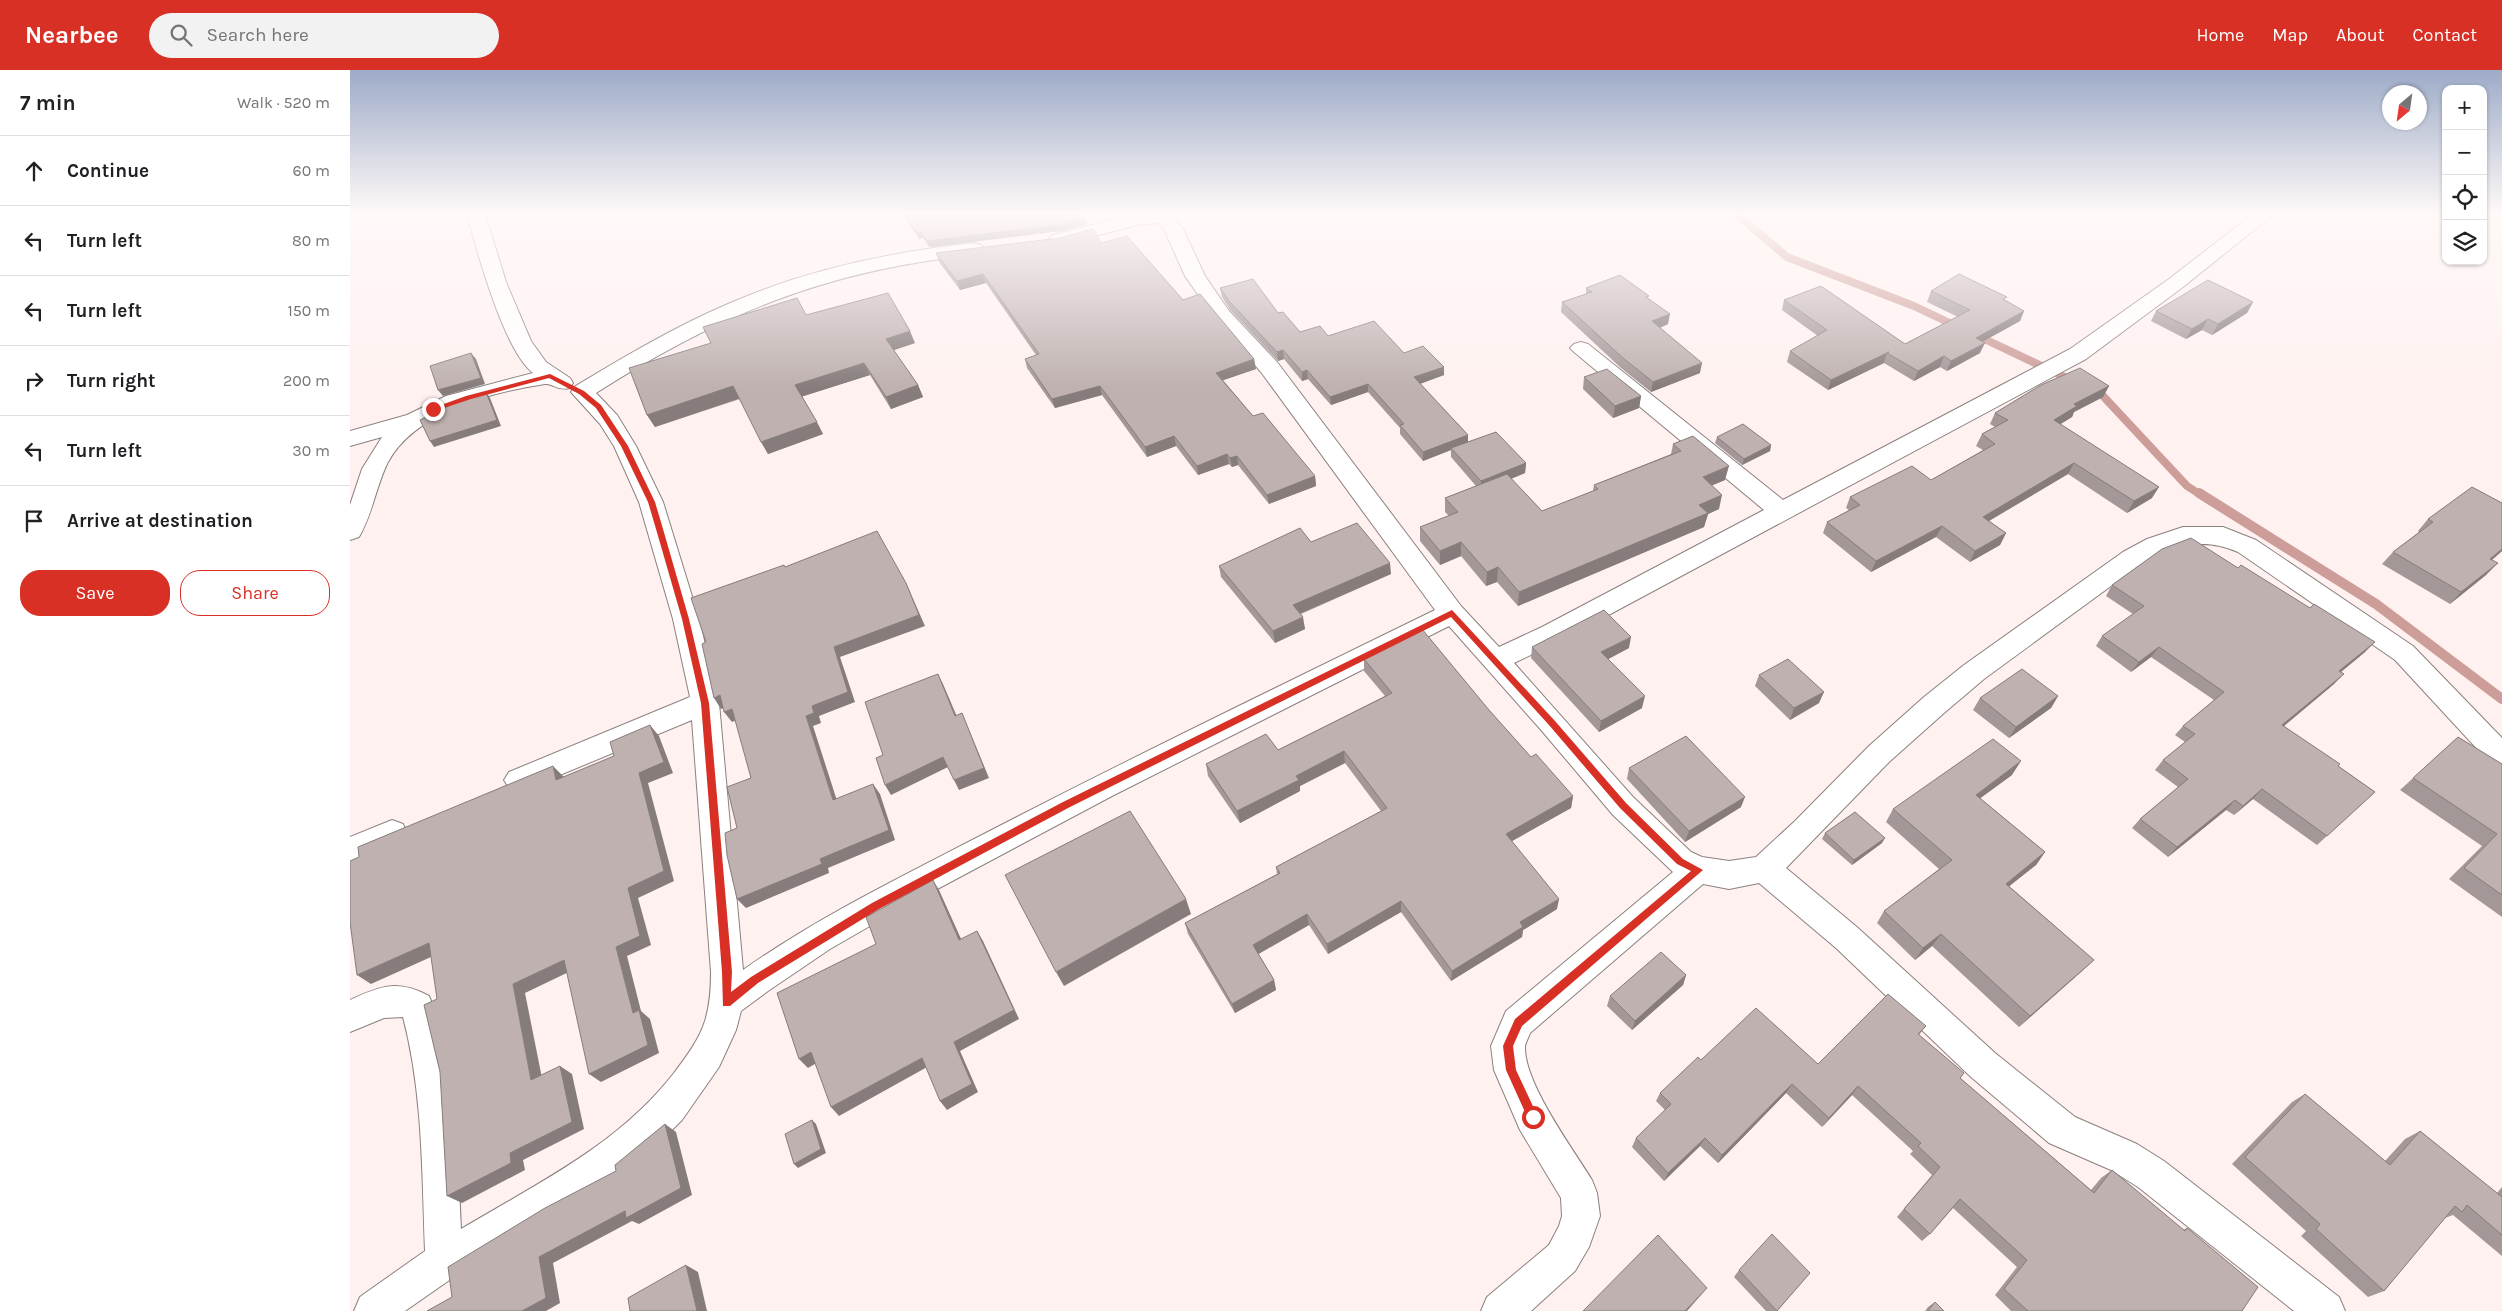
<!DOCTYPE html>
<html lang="en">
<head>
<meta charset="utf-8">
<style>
	body { margin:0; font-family:Karla,sans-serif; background:#f2f2f2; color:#202124 }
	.controls { position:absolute; right:15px; top:15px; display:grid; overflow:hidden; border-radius:10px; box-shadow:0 1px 4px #0004 }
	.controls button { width:45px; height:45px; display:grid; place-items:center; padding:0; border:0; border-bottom:1px solid #e0e0e0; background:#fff; color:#202124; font:25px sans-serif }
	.compass { position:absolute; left:2032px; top:15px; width:45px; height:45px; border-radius:50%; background:#fff; box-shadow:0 1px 4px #0004; rotate:209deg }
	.stop { position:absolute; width:15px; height:15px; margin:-11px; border:4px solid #d93025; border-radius:50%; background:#fff }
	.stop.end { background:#d93025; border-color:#fff; box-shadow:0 1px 5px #0008 }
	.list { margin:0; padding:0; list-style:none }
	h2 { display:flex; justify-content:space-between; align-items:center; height:65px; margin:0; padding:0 20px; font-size:21px }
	h2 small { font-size:16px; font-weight:400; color:#757577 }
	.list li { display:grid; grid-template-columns:32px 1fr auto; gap:15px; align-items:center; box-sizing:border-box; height:70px; padding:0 20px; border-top:1px solid #e0e0e0 }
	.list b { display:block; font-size:19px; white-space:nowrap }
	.list em { font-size:16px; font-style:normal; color:#757577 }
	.actions { display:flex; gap:10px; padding:15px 20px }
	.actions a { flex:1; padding:11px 0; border:1px solid #d93025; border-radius:20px; text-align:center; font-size:18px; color:#d93025 }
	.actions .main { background:#d93025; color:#fff }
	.icon { flex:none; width:28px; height:28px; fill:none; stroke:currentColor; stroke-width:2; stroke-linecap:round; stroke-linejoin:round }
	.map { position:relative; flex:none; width:2152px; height:1241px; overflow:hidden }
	header { display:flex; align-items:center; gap:30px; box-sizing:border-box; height:70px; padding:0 25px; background:#d93025; color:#fff }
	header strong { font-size:24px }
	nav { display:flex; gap:28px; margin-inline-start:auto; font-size:18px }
	.search { width:350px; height:45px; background:#f2f2f2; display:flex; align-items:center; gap:12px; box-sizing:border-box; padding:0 18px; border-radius:28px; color:#757577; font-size:19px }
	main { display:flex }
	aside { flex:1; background:#fff }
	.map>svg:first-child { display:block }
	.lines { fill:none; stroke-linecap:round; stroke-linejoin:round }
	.stream-far1 { stroke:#cd9d99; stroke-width:8 }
	.stream { stroke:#cd9d99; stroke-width:10 }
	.minor-casing { stroke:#8b807f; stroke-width:2 }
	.minor { fill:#fff; fill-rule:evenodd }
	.wall { fill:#a39897 }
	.shaded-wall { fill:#857c7b }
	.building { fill:#beb1b0; stroke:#857c7b }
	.route { fill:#d93025 }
</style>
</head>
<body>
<header>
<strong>Nearbee</strong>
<div class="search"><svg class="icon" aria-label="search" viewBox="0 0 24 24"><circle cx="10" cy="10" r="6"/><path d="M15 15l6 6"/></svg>Search here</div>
<nav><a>Home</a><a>Map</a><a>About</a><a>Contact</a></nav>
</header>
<main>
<aside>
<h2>7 min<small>Walk · 520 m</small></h2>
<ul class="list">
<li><svg class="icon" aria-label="ahead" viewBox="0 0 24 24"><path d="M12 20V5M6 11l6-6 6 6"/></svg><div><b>Continue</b></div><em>60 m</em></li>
<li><svg class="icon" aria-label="left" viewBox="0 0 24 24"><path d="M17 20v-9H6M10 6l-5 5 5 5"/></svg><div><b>Turn left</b></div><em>80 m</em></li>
<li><svg class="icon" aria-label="left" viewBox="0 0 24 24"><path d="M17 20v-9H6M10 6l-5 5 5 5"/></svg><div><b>Turn left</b></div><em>150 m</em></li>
<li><svg class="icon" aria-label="right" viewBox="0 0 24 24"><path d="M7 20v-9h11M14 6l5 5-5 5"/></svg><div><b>Turn right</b></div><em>200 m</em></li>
<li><svg class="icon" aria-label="left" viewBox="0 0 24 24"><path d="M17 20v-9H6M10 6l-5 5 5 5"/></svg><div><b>Turn left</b></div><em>30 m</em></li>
<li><svg class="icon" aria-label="arrive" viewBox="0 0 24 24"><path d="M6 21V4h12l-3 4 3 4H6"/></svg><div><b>Arrive at destination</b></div></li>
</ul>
<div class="actions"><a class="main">Save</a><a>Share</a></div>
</aside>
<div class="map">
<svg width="2152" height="1241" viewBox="0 0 2152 1241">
	<rect width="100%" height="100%" fill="#fef1f0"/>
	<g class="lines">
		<path class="stream-far1" d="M1386 144 1437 187 1564 236 1608 257
			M1624 264 1723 311
			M1741 320 1753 326 1837 416 1851 425"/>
		<path class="stream" d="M1849 423 2026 534 2152 629"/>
		<g class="minor-casing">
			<path id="minor" d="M117 144H135L156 212 181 271 196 292 220 308 223 313 220 318C207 321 203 313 195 314 142 322 65 342 38 392 26 416 23 443 9 467L0 470V435L12 399 32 367 0 376V361L57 345 96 326 183 303C154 281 127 181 117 144Z
				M786 144H820L832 157 855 206 879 241 927 292 1111 536 1149 577 1192 557 1414 440 1224 282 1220 278 1224 274 1231 272 1238 274 1433 430 1720 279 1819 209 1903 144H1924L1833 217 1736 289 1210 571 1164 593 1283 727 1341 782 1352 787 1379 791 1406 787 1445 751 1519 676 1574 627 1614 595 1773 482 1797 469 1833 457H1873L1906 470 2063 576 2152 668V699L2142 695 2045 590 1888 482C1851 466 1825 476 1791 494L1634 609 1594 643 1539 692 1436 798 1508 858 1645 983 1725 1047 1787 1074 1814 1091 1989 1227 1995 1241H1944L1788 1117 1761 1100 1699 1073 1621 1007 1486 878 1409 813 1379 819 1353 814 1180 963C1179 967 1175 973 1175 977 1174 1013 1223 1079 1242 1110L1247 1123 1250 1146 1239 1177 1225 1201 1181 1241H1131L1137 1227 1199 1175 1209 1156 1212 1146 1211 1128 1170 1060 1144 1000 1141 976 1156 941 1323 802 1263 745 1192 661 1099 556 762 726 546 841 480 879 418 921 391 941 386 960 369 997 332 1050 300 1082 265 1109 111 1202 55 1241H4L10 1227 14 1224 75 1181C72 1103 73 1023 53 947L34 948 0 962V930C30 916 48 909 79 926 110 997 107 1082 111 1159 188 1113 268 1075 324 1003 336 987 349 970 355 951 360 935 361 919 361 902L342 650 169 722 159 718 154 710 159 702 340 627 323 549 289 432 264 376 250 354 221 322 224 317C274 287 324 257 378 234 455 200 540 182 624 173L631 175 634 179 631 183 624 185C477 200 370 244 246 323L267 345 286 376 313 432 349 549 369 633 393 900C468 847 551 807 632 765 782 687 934 614 1085 540L911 302 865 249 835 206 814 159 809 153 788 155 709 175 702 173 699 169 702 165Z
				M42 750 53 754 57 763 53 772 0 794V767Z"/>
		</g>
		<use href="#minor" class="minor"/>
	</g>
	<path class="wall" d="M552 144H733L737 154 711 161 579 177 573 168 569 169Z
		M751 173 833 230 904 289 906 299 873 310 903 346 965 406 966 416 919 434 888 395 882 397 879 394 848 405 826 376 797 387 752 325 705 338 677 298 675 289 686 285 636 213 610 220 589 192 586 183Z
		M870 218 928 243 950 262 978 266 1054 283 1094 297V305L1070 314 1118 365V372L1176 393 1175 403 1161 409 1192 441 1243 421 1244 415 1321 384 1323 374 1375 410 1362 415 1369 439 1358 444 1354 457 1168 536 1147 512 1136 516 1111 486 1090 495 1070 471V457L1099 446 1095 442V428L1126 416 1101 387V380L1073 391 1050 364V358L1018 322 981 335 958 309 952 311 934 289 928 291 880 240 872 227Z
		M1236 218 1298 229 1318 254 1310 258 1350 303 1301 322 1271 298 1211 242 1212 232 1236 224Z
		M1581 221 1656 231 1674 241 1670 251 1632 272 1630 283 1597 301 1590 297 1564 311 1534 293 1478 320 1437 292 1440 281 1468 266 1432 240 1434 230 1555 274 1608 247 1577 232Z
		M1903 232 1897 243 1862 265 1852 260 1836 269 1801 251 1806 241Z
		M456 245 565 273 544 280 568 315 573 327 541 339 520 305 452 326 473 364 418 384 390 329 305 357 297 345 361 273Z
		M1234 307 1291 326 1289 338 1263 348 1233 319Z
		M1759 316 1753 327 1724 342 1722 347 1710 354 1802 428 1777 443 1718 404 1639 451 1656 463 1650 475 1620 492 1586 467 1521 502 1473 463 1477 452 1499 440 1496 438 1500 427 1581 410 1633 380 1626 376 1632 364 1645 357 1640 354 1645 343Z
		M1367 367 1421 375 1420 381 1392 395 1365 373Z
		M2152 433V481L2142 490 2136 505 2100 534 2032 494 2043 482 2069 462 2068 461 2078 449Z
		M961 472 1041 504 951 544 955 559 925 573 871 507 869 496Z
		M1762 515 2015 582 1991 602 1984 614 1934 656 1988 696 2025 722 1967 775 1903 729 1884 745 1876 740 1818 787 1782 758 1790 749 1828 717 1805 700 1813 690 1835 672 1825 665 1833 656 1864 630 1801 587 1781 602 1746 576 1752 566 1783 544 1756 526Z
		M1182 577 1279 578 1258 589 1292 638 1249 662 1181 588Z
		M1014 589 1139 640 1181 687 1223 726 1221 738 1162 771 1207 839 1173 860 1172 867 1101 911 1051 842 978 884 959 855 908 884 924 910 926 920 885 943 838 864 835 853 927 804 926 797 1031 741 995 693 950 716V721L890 753 858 706 856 694 928 680 1035 626 1014 601Z
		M1409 605 1469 633 1440 650 1405 616Z
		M1708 626 1701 638 1659 668 1623 640 1630 628Z
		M2108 667 2152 694V847L2099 809 2132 776 2050 720Z
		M1279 698 1391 737 1335 772 1277 709Z
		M1662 705 1630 728 1695 782 1686 795 1659 816 1744 890 1732 901 1669 957 1582 876 1565 890 1527 853 1534 841 1589 799 1536 752 1543 739Z
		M1475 763 1532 773 1502 795 1472 769Z
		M1336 905 1333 915 1282 960 1257 936 1260 926Z
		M1576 956 1569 965 1610 1008 1741 1120 1751 1108 1762 1100 1833 1160 1837 1158 1892 1241H1661L1645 1225 1667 1197 1603 1138 1580 1164 1572 1171 1547 1147 1582 1105 1560 1084 1563 1081 1502 1025 1472 1057 1436 1023 1368 1093 1350 1076 1314 1111 1282 1077 1286 1068 1315 1040 1306 1031 1310 1023 1351 990 1468 994Z
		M1955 1024 2035 1091 2055 1069 2070 1061 2147 1123 2152 1117V1186L2103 1145 2095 1148 2034 1221 2018 1227 1951 1166 1956 1161 1882 1094 1942 1032Z
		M1389 1200 1460 1203 1427 1241H1416L1384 1207Z
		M1585 1232 1594 1241H1575L1578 1237Z"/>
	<path class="shaded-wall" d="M736 149 737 154 711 161 579 177 577 171Z
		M571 162 573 168 569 169 567 163Z
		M633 204 636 213 610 220 607 211Z
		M1903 232 1897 243 1862 265 1868 254Z
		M1674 241 1670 251 1621 278 1626 268Z
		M1320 244 1318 254 1300 262 1302 251Z
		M1858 249 1852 260 1836 269 1842 259Z
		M560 261 565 273 541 281 536 269Z
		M1635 273 1630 283 1597 301 1601 291Z
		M933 280 934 289 928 291 927 282Z
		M121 283 126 289 135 314 93 326 88 320Z
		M1537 283 1534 293 1478 320 1481 310Z
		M1594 286 1590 297 1564 311 1568 301Z
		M904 289 906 299 868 312 866 303Z
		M514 293 520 305 451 327 445 315Z
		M1352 293 1350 303 1301 322 1303 312Z
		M1094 297V305L1064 316V307Z
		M957 300 958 309 952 311V302Z
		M1018 314V322L981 335 980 327Z
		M568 315 573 327 541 339 536 327Z
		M383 316 390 328 305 357 297 345Z
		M750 316 752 325 705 338 702 329Z
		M1759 316 1753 327 1724 342 1722 347 1698 362 1704 350 1724 334Z
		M136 322 140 328 151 356 84 377 80 371Z
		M1291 326 1289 338 1263 348 1265 336Z
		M467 352 473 364 418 384 411 372Z
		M1118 365V374L1101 378V380L1073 391V382Z
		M824 366 826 376 797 387 795 377Z
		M1421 375 1420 381 1392 395 1394 389Z
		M877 384 879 394 848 405 847 396Z
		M887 386 888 395 882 397 880 388Z
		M1176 393 1175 403 1131 421V411Z
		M1724 393 1718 404 1627 458 1633 447Z
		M1379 396 1375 410 1349 421 1353 407Z
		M965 406 966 416 919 434 917 425Z
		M1809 417 1802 428 1777 443 1784 431Z
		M1372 425 1369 439 1358 444 1354 457 1168 536 1169 522 1349 435Z
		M1592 456 1586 467 1521 502 1526 491Z
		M1656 463 1650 475 1620 492 1625 481Z
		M1111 472V486L1090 495V481Z
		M2152 479V481L2129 501 2140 489Z
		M1040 493 1041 504 944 546 943 535Z
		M2148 493 2136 505 2100 534 2111 522Z
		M1148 497 1147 512 1136 516 1137 502Z
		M556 513 575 556 490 587 505 632 469 646 471 653 463 656 490 740 483 730 456 646 462 636 484 577Z
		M953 547 955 559 925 573 923 561Z
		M1281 567 1279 578 1249 594 1251 582Z
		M2025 572 2015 582 1980 611 1989 601Z
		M1809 577 1801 587 1781 602 1789 592Z
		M588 604 593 614 611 656 605 646Z
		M1994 604 1984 614 1923 665 1932 655Z
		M1474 622 1469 633 1440 650 1444 638Z
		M370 625 378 636 371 639 364 628Z
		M1295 626 1292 638 1249 662 1251 651Z
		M1708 626 1701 638 1659 668 1666 657Z
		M382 639 390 649 382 652 374 642Z
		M612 643 639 708 609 720 604 710Z
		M300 655 309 666 323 703 298 713 324 811 288 828 301 875 277 886 291 941 300 949 309 983 251 1012 239 1004 283 943 266 877 289 703Z
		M994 681 995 693 950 716V721L890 753 887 741 946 706Z
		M593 687 598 697 541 725 535 715Z
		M1671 691 1662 705 1617 738 1626 725Z
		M203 696 213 706 217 720 206 710Z
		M523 714 530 724 545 770 478 798 479 803 396 838 387 829 470 789Z
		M1912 719 1903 729 1884 745 1893 736Z
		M1223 726 1221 738 1155 775 1156 764Z
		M1395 727 1391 737 1335 772 1339 761Z
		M1885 730 1876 740 1818 787 1827 777Z
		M1535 768 1532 773 1502 795 1504 790Z
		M1695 782 1686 795 1647 826 1656 814Z
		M583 810 589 820 616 880 609 870Z
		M836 829 841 844 714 916 706 902Z
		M1209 829 1207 839 1173 860 1172 867 1101 911 1102 901 1170 852Z
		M1051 831V842L978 884 977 874Z
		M957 844 959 855 905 886 903 875Z
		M627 861 633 871 669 949 610 981 628 1022 597 1040 590 1031 604 972Z
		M1591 864 1582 876 1565 890 1573 878Z
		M79 873 92 882 21 914 7 905Z
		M214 890 225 899 175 923 194 1018 181 1010 163 914Z
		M1744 890 1732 901 1669 957 1680 946Z
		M1336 905 1333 915 1282 960 1285 951Z
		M924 910 926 920 885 943 882 934Z
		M461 982 470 991 458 998 449 989Z
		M572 988 579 996 489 1046 481 1037Z
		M210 996 222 1004 234 1059 173 1090 175 1100 112 1133 97 1126 160 1083Z
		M1442 1014 1436 1023 1368 1093 1372 1085Z
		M1508 1016 1502 1025 1472 1057 1479 1048Z
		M462 1050 466 1054 476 1083 448 1098 444 1094Z
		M315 1054 326 1062 342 1125 289 1154 282 1151 203 1193 210 1233 196 1241H172L189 1187Z
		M1355 1068 1350 1076 1314 1111 1318 1103Z
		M336 1195 348 1202 357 1241H347Z
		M1357 1218 1351 1225 1337 1241H1335Z"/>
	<path class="building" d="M554 144H733L736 149 709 155 577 171 571 162 567 163Z
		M743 159 751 173 777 166 833 230 850 224 904 289 866 303 903 346 913 343 965 406 917 425 887 386 880 388 877 384 847 396 824 366 795 377 750 316 702 329 675 289 689 284 633 204 607 211 586 183 710 168Z
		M1609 204 1657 227 1653 229 1674 241 1626 268 1635 273 1601 291 1594 286 1568 301 1537 283 1539 282 1481 310 1440 281 1477 260 1434 230 1471 216 1555 274 1620 240 1581 221Z
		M1270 205 1299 226 1296 227 1320 244 1302 251 1352 293 1303 312 1273 288 1212 232 1242 222 1236 218Z
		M903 209 928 243 933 242 950 262 970 256 978 266 1024 251 1054 283 1073 276 1094 297 1064 307 1118 365 1073 382 1050 355 1054 354 1018 314 980 327 957 300 952 302 933 280 927 282 879 231 870 218Z
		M1858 210 1903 232 1868 254 1858 249 1842 259 1806 241Z
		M538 223 560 261 536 269 568 315 536 327 514 293 445 315 467 352 411 372 383 316 297 345 279 298 361 273 353 257 447 228 456 245Z
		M121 283 131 308 88 320 80 296Z
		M1730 298 1759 316 1724 334 1727 336 1704 350 1809 417 1784 431 1724 393 1633 447 1656 463 1625 481 1592 456 1526 491 1477 452 1510 435 1500 427 1562 396 1581 410 1645 374 1632 364 1658 350 1645 343 1691 315Z
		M1257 299 1291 326 1265 336 1234 307Z
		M136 322 147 350 80 371 70 350 103 333Z
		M1393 354 1421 375 1394 389 1367 367Z
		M1146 362 1176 393 1131 411 1101 378Z
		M1343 366 1379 396 1353 407 1372 425 1349 435 1358 443 1169 522 1148 497 1137 502 1111 472 1090 481 1070 457 1108 442 1095 428 1157 404 1192 441 1248 419 1244 415 1331 381 1323 374Z
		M2122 417 2152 433V479L2140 489 2148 493 2111 522 2043 482 2083 452 2078 449Z
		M1007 453 1040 493 943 535 953 547 923 561 869 496 950 458 961 472Z
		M527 461 556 513 569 545 484 577 498 622 462 636 464 643 456 646 483 730 523 714 539 760 470 789 472 794 387 829 377 785 375 763 387 758 377 717 401 708 382 639 374 642 370 625 364 628 352 574 356 572 341 528 434 495 435 497Z
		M1841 468 1888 498 1891 495 1960 538 1964 534 2025 572 1989 601 1994 604 1932 655 1990 694 1988 696 2025 722 1977 766 1912 719 1893 736 1885 730 1827 777 1790 749 1838 709 1813 690 1845 664 1833 656 1874 622 1809 577 1789 592 1752 566 1794 536 1762 515 1812 479Z
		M1254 540 1281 567 1251 582 1295 626 1251 651 1182 577Z
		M1072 559 1139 640 1181 687 1186 684 1223 726 1156 764 1209 829 1170 852 1173 857 1102 901 1051 831 977 874 957 844 903 875 924 910 882 934 835 853 930 803 926 797 1037 738 994 681 946 706 949 710 887 741 856 694 916 664 928 680 1042 623 1014 589Z
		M1438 589 1474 622 1444 638 1409 605Z
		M1672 599 1708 626 1666 657 1630 628Z
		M588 604 605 646 612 643 634 698 604 710 593 687 535 715 526 688 533 685 515 632Z
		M300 655 314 692 289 703 314 801 278 818 290 866 266 877 283 943 289 940 298 975 239 1004 214 890 163 914 181 1010 210 996 222 1052 160 1083 161 1093 97 1126 90 1002 74 935 87 929 79 873 7 905 0 852V791L9 787 8 777 203 696 206 710 264 686 260 672Z
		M1336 666 1395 727 1339 761 1279 698Z
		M2108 667 2152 694V825L2114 798 2147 764 2063 708Z
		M1643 669 1671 691 1626 725 1695 782 1656 814 1744 890 1680 946 1591 864 1573 878 1534 841 1602 790 1543 739Z
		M780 741 836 829 706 902 655 805Z
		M1505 742 1535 768 1504 790 1475 763Z
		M583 810 609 870 627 861 664 940 604 972 622 1014 590 1031 572 988 481 1037 461 982 449 989 427 923 526 874 516 847Z
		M1311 882 1336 905 1285 951 1260 926Z
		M1538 924 1576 956 1568 964 1614 1003 1610 1008 1744 1123 1762 1100 1835 1161 1837 1158 1908 1217 1892 1241H1678L1654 1219 1677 1190 1610 1129 1580 1164 1554 1139 1590 1097 1568 1076 1571 1073 1508 1016 1479 1048 1442 1014 1372 1085 1355 1068 1318 1103 1286 1068 1321 1034 1310 1023 1348 987 1351 990 1406 938 1468 994Z
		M1955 1024 2040 1095 2070 1061 2152 1127V1165L2117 1135 2112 1142 2105 1136 2034 1221 1966 1159 1970 1154 1895 1087Z
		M462 1050 471 1079 444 1094 435 1064Z
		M315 1054 331 1118 276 1148 275 1141 189 1187 196 1228 172 1241H77L102 1227 98 1197 195 1138 266 1101 265 1095Z
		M1422 1164 1460 1203 1427 1241 1389 1200Z
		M1308 1165 1357 1218 1335 1241H1233Z
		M336 1195 347 1241H280L278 1228Z
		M1585 1232 1594 1241H1578Z"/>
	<linearGradient id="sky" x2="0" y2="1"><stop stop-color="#9dabc8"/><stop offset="0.45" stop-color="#fff9f8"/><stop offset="1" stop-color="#fff9f8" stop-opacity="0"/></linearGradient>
	<rect width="2152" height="318" fill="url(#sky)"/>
	<path class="route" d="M200 304 234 321 251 335 278 376 305 432 313 459 339 549 359 633 382 902 381 922 401 907 522 833 713 732 1102 540 1205 651 1276 733 1333 789 1353 800 1172 956 1163 976 1166 1000 1188 1047 1183 1053 1179 1051 1156 1000 1153 976 1165 949 1341 801 1327 794 1270 738 1199 655 1101 547 720 737 529 839 408 913 380 936H373L372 902 351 633 332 549 306 459 298 432 271 376 246 338 229 324 199 308 121 329 85 341 80 339 116 326Z"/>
</svg>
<div class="controls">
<button>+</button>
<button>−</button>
<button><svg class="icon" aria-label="locate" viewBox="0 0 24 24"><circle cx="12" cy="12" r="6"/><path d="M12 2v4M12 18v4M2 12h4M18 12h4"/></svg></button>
<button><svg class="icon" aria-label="layers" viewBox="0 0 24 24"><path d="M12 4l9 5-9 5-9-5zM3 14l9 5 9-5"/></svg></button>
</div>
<svg class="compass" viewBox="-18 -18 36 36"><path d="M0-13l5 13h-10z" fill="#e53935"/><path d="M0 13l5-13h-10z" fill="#757577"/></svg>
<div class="stop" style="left:1183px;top:1047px"></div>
<div class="stop end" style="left:83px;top:339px"></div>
</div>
</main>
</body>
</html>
